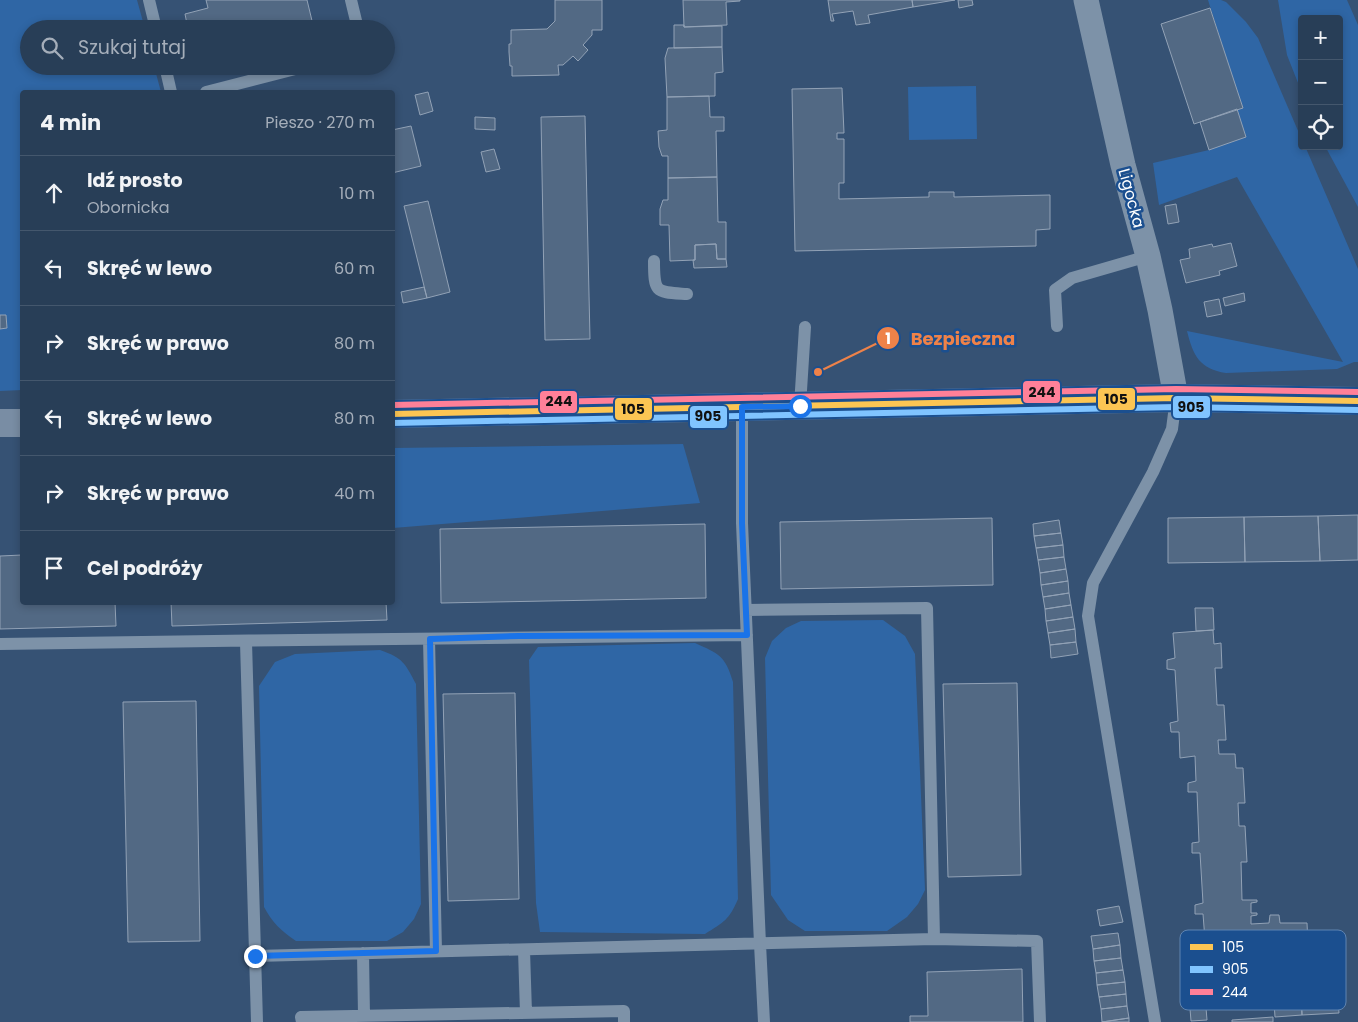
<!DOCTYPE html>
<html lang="pl">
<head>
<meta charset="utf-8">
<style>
	body { margin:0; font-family:Poppins,sans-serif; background:#344961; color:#f1f3f6 }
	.controls { position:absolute; right:15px; top:15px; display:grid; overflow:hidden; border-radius:5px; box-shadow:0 2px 8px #0003 }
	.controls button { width:45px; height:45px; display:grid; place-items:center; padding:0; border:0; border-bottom:1px solid #44576d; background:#283e57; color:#f1f3f6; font:25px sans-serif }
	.stop { position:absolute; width:15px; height:15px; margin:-11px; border:4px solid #1a73e8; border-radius:50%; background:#fff }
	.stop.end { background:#1a73e8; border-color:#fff; box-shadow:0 1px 5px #0008 }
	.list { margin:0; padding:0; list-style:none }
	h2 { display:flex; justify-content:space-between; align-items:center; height:65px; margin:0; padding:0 20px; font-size:21px }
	h2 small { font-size:16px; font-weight:400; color:#a5aeba }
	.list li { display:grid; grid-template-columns:32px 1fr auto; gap:15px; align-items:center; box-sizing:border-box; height:75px; padding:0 20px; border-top:1px solid #44576d }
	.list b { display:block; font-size:19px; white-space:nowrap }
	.list p { margin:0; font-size:16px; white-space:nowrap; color:#a5aeba }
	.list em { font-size:16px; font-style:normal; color:#a5aeba }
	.icon { flex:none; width:28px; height:28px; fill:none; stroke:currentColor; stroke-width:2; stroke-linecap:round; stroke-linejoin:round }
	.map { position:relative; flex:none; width:1358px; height:1022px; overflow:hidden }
	.search { position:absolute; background:#283e57; box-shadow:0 2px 8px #0003; left:20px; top:20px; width:375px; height:55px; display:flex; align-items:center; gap:12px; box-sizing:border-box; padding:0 18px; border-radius:28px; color:#a5aeba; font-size:19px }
	.panel { position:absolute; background:#283e57; box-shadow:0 2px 8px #0003; left:20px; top:90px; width:375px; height:515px; border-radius:5px }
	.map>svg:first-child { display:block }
	.green { fill:#2f66a5 }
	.building { fill:#526984; stroke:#92a2b6 }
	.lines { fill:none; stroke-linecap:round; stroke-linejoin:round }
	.lane { stroke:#7d92a8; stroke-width:12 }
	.street { stroke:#7d92a8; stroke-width:25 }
	.secondary { stroke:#798da4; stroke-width:28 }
	.bus-1-casing { stroke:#1b4f8f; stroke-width:10 }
	.bus-2-casing { stroke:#1b4f8f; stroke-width:10 }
	.bus-3-casing { stroke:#1b4f8f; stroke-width:10 }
	.bus-1 { stroke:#fcc553; stroke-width:6 }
	.bus-2 { stroke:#80c4ff; stroke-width:6 }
	.bus-3 { stroke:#ff8098; stroke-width:6 }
	.route { stroke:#1a73e8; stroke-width:6 }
	.labels { text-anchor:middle; stroke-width:5; stroke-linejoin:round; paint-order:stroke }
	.street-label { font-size:16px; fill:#fff; stroke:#1b4f8f }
	.key { fill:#1b4f8f; stroke:#5f84b1; stroke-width:1 }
	.key-label { font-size:14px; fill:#fff }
	.leader { fill:none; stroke:#ee8249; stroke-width:2 }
	.callout-dot { fill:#ee8249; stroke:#1b4f8f; stroke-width:2 }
	.mark-label { font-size:15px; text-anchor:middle; font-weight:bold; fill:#fff }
	.callout-label { font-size:18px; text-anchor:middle; font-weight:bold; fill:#ee8249; stroke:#1b4f8f; stroke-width:5; stroke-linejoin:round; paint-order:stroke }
	.line-badge { stroke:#1b4f8f; stroke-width:2 }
	.pale-badge-label { font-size:14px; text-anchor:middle; font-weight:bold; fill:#111 }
</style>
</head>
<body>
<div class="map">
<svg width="1358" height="1022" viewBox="0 0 1358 1022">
	<rect width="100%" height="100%" fill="#365274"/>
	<path class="green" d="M0 0H137L145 29H29V66H154L161 92H22V390L0 391Z
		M1208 0H1221L1226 2 1246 22 1258 38 1302 140V146H1305L1358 269V362H1354L1337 369 1226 373C1200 369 1193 356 1187 331L1343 362 1237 177 1159 205 1153 163 1209 150 1237 109 1242 107Z
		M1278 0H1347L1358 25V207L1325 146H1339V19H1302V93L1287 55Z
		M976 86 977 139 909 140 908 87Z
		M683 444 700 503 393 528V448Z
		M883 620 905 636 915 654 925 890 918 904 907 917 887 931H805L788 920 771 895 765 658 772 641 786 628 801 621Z
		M695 643C719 654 725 655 733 682L738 899C729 920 724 922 705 934L540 932 536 903 529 660 538 647Z
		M380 650C403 658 405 663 416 684L421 904 414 919 403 932 387 941H296C281 931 272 922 264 907L259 686 275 662 295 654Z"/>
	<path class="building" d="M206 0H307L314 29H188L185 14 208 8Z
		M555 0H602V30H592V35L583 45 588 50 578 61 573 56 563 65H558L559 75 512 76V66H510L509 52V44H511V30L547 29 555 21Z
		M683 0H740V1L726 2 727 25 684 27Z
		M828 0H912L913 7 868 15 870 23 856 25 853 11 832 14 834 21H831Z
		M912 0H955L913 7Z
		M958 0H972L973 5 959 8Z
		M1210 8 1243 108 1194 124 1161 24Z
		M674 25H684V27L722 26V47L674 48Z
		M722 47 723 72 715 73V96L667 97 665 58 668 48Z
		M842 88 844 133H837V139H844V183H839V199L929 197V192H954V197L1050 195V229L1036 230V246L795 251 792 89Z
		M428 92 433 111 420 115 415 95Z
		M709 96 710 117H724V131H716L717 177 668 178V156H662L659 147 658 131 667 130V97Z
		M1237 109 1246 137 1209 150 1200 122Z
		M585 116 590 339 545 340 541 117Z
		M475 117 495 118V130L475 129Z
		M411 126 421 166 392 173V130Z
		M494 149 500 169 486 172 481 152Z
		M717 177 718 222H726V259H717L716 244 695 245V260L670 261 669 225H660V209L663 200H668V178Z
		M428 201 450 292 427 298 404 206Z
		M1176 204 1179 222 1168 224 1165 206Z
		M1231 243 1237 266 1219 271 1220 275 1186 283 1180 260 1190 258 1189 249 1212 244 1213 247Z
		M716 244 717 259H726L727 267 694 268 693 260H695V245Z
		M424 287 427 298 403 303 401 292Z
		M1244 293 1245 301 1225 306 1223 298Z
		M1219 299 1222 314 1207 317 1204 302Z
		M0 315H6L7 328 0 329Z
		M1358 515V560L1320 561 1318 516Z
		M1318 516 1320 561 1245 562 1244 517Z
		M1244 517 1245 562 1168 563V518Z
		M992 518 993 585 781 589 780 522Z
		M1059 520 1061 533 1034 536 1033 524Z
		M705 524 706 598 441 603 440 529Z
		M1061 533 1063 545 1036 548 1034 536Z
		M1063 545 1064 557 1038 560 1036 548Z
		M22 555V602H115L116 626 0 629V556Z
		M1064 557 1066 569 1040 573 1038 560Z
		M1066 569 1068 581 1041 585 1040 573Z
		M1068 581 1069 593 1043 597 1041 585Z
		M1069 593 1071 605 1045 609 1043 597Z
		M171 602H386L387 620 172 626Z
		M1071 605 1073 617 1046 621 1045 609Z
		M1195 608H1213L1214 630 1196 631Z
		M1073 617 1075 629 1048 633 1046 621Z
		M1075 629 1076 642 1050 645 1048 633Z
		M1213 630 1214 644 1221 643 1222 668H1215L1217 705H1224L1226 740H1218L1219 754H1235L1236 768H1243L1245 803H1238L1239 826H1245L1247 862H1241L1242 900H1257V902L1251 903V913H1257V915L1251 916V924L1269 923 1270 915H1279L1280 923H1307L1308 944H1312L1314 947V953L1312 956H1308V962L1296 963V970L1258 972V965L1236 967 1218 949 1217 940H1205L1203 914H1195V905L1203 903 1200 853H1192V843L1199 842 1197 792H1188V783L1196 781 1195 756 1180 758 1179 732H1171L1170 723 1178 721 1175 670 1167 669V660L1175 658 1173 633Z
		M1076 642 1078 654 1051 658 1050 645Z
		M1017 683 1021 875 948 877 943 684Z
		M515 693 519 899 448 901 443 694Z
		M196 701 200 941 128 942 123 702Z
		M1119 906 1123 922 1100 926 1097 910Z
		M1118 933 1120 945 1093 949 1091 936Z
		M1120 945 1121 958 1094 961 1093 949Z
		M1121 958 1123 970 1096 973 1094 961Z
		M1022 969 1023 1022H910V1016H928L927 972Z
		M1123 970 1125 982 1097 985 1096 973Z
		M1125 982 1126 994 1099 997 1097 985Z
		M1337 988 1339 1013 1302 1015 1301 991Z
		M1292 991H1301L1302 1015 1275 1017 1274 1002 1292 1000Z
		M1126 994 1127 1006 1101 1009 1099 997Z
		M1205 995 1207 1020 1191 1021 1189 996Z
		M1127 1006 1129 1018 1102 1022 1101 1009Z
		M1273 1017V1022H1232V1020Z
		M1129 1018V1022H1102Z"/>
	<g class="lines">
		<path class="lane" d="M149 0 156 29
			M351 0 358 29
			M165 66 171 92
			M206 92 307 66
			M654 261C654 294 656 292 687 294
			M1057 326 1055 290 1072 278 1148 256
			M800 406 805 327
			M742 407V523L760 944 764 1022
			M746 610 927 608 934 939
			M429 639 436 951
			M246 642 257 1022
			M0 644C249 641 498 636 747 635
			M524 950 526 1013
			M363 953 364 1016
			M255 956 934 939 1037 941 1040 1022
			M302 1022 301 1017 624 1011V1022
			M1155 1022 1088 616 1093 583 1153 472 1172 429 1176 398"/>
		<path class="street" d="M1086 0 1123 165 1148 256 1160 310 1176 398"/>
		<path class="secondary" d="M392 414 1176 398 1358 401
			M0 423H22"/>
		<g class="bus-1-casing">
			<path id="bus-1" d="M392 414 1176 398 1358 401"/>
		</g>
		<g class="bus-2-casing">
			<path id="bus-2" d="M392 423 1176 407 1358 410"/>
		</g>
		<g class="bus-3-casing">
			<path id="bus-3" d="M392 405 1176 389 1358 392"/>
		</g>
		<use href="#bus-1" class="bus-1"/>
		<use href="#bus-2" class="bus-2"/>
		<use href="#bus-3" class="bus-3"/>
	</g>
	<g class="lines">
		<path class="route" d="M255 956 436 951 430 639 519 636 747 635 742 523V407L800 406"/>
	</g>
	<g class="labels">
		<g class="street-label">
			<text transform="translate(1132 198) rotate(75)" y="6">Ligocka</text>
		</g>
	</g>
	<rect x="1180" y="930" width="166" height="80" rx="8" class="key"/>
	<rect x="1190" y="944" width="23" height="6" fill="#fcc553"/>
	<rect x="1190" y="966" width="23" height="7" fill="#80c4ff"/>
	<rect x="1190" y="989" width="23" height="6" fill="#ff8098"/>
	<g class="key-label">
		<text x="1222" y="952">105</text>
		<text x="1222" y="974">905</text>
		<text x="1222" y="997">244</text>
	</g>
	<path class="leader" d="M818 372L888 338"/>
	<g class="callout-dot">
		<circle cx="818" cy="372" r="5"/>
		<circle cx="888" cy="338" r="12"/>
	</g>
	<g class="mark-label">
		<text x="888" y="344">1</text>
	</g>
	<g class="callout-label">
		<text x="963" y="345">Bezpieczna</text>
	</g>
	<g class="line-badge">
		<rect x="1022" y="380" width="39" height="24" rx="5" fill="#ff8098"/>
		<rect x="1097" y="387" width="39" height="24" rx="5" fill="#fcc553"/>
		<rect x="539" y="390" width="39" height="24" rx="5" fill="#ff8098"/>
		<rect x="1172" y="395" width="39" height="24" rx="5" fill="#80c4ff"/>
		<rect x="614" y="397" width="39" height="24" rx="5" fill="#fcc553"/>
		<rect x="689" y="405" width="39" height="24" rx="5" fill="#80c4ff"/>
	</g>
	<g class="pale-badge-label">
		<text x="1042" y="397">244</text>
		<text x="1116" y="404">105</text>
		<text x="559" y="406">244</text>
		<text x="1191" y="412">905</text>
		<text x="633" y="414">105</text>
		<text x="708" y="421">905</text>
	</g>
</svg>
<div class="controls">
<button>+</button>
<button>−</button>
<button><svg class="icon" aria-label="locate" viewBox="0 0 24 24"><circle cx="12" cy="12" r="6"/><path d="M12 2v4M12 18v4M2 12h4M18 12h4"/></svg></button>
</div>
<div class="stop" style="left:800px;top:406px"></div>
<div class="stop end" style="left:255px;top:956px"></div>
<div class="search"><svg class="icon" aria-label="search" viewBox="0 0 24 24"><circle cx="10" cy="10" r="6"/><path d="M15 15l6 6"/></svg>Szukaj tutaj</div>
<section class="panel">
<h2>4 min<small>Pieszo · 270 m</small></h2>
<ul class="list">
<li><svg class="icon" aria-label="ahead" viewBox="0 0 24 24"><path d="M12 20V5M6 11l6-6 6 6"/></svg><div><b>Idź prosto</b><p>Obornicka</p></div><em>10 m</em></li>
<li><svg class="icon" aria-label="left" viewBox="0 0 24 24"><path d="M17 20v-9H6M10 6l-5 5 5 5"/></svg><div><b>Skręć w lewo</b></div><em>60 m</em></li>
<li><svg class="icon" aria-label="right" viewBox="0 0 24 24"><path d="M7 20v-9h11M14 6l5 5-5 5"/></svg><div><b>Skręć w prawo</b></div><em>80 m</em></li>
<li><svg class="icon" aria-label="left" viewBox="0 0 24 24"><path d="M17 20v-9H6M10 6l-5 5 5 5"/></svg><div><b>Skręć w lewo</b></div><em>80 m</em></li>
<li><svg class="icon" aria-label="right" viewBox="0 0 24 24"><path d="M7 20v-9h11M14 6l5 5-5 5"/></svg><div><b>Skręć w prawo</b></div><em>40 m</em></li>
<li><svg class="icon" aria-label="arrive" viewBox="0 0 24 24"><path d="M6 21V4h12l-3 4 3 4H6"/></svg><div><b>Cel podróży</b></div></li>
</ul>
</section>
</div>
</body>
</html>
